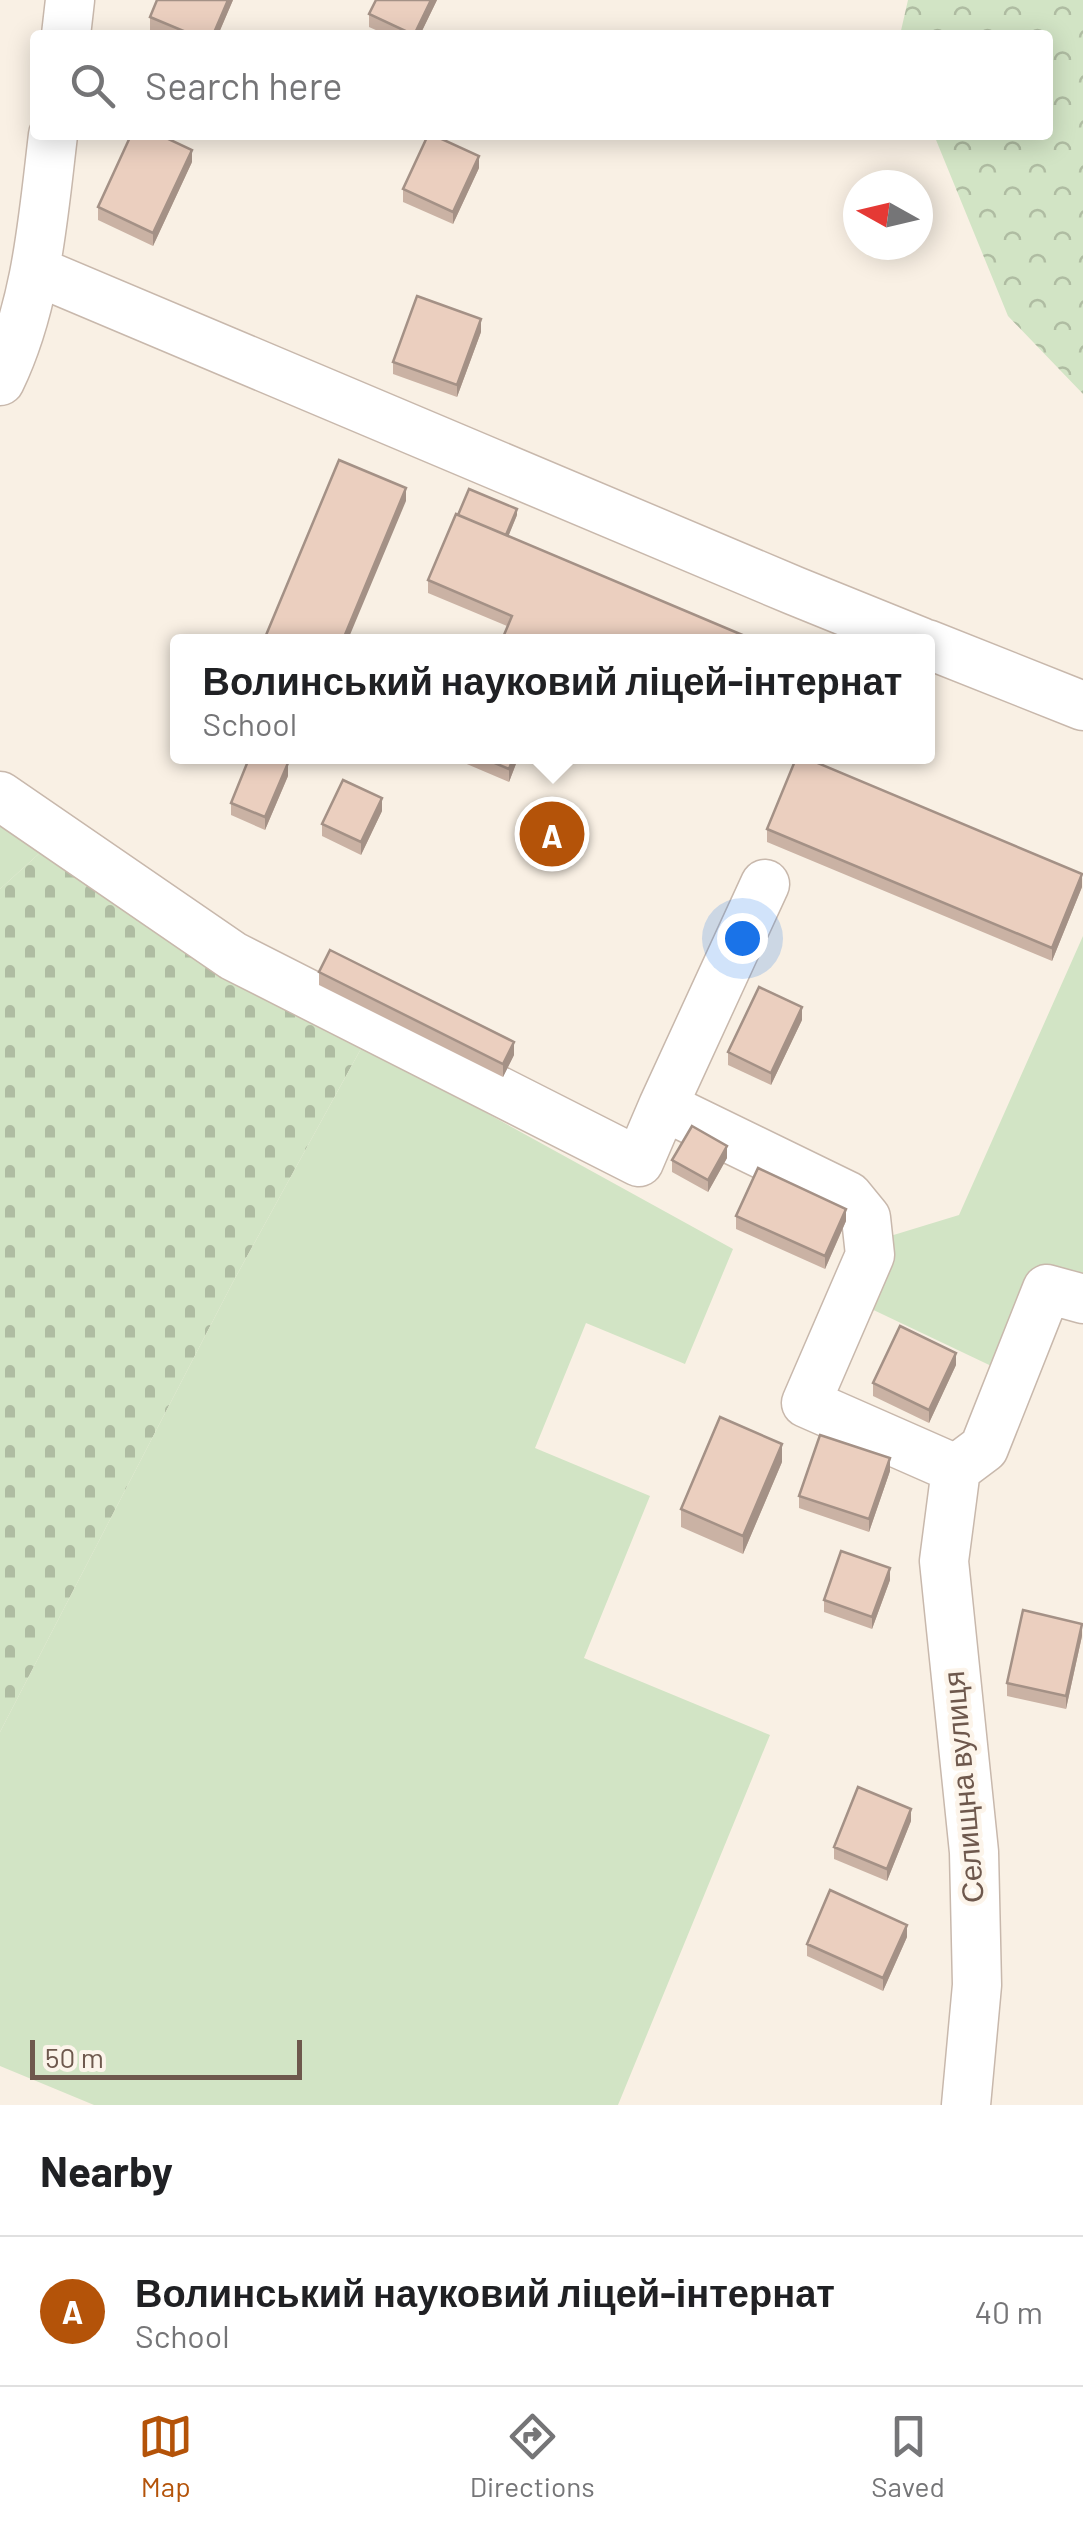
<!DOCTYPE html>
<html lang="en">
<head>
<meta charset="utf-8">
<style>
	body { margin:0; font-family:Barlow,sans-serif; background:#f2f2f2; color:#202124 }
	.compass { position:absolute; left:843px; top:170px; width:90px; height:90px; border-radius:50%; background:#fff; box-shadow:0 5px 25px #0003; rotate:278deg }
	.scale { position:absolute; left:30px; bottom:25px; width:272px; box-sizing:border-box; padding-left:10px; border:5px solid #6e584d; border-top:0; font-size:28px; line-height:35px; white-space:nowrap; color:#6e584d; -webkit-text-stroke:8px #fcf4ea; paint-order:stroke }
	.you { position:absolute; left:742px; top:938px; width:35px; height:35px; margin:-25px; border:8px solid #fff; border-radius:50%; background:#1a73e8; box-shadow:0 0 0 15px #1a73e833 }
	.badge { display:grid; place-items:center; width:65px; height:65px; border-radius:50%; background:#b45309; color:#fff; font-size:32px; font-weight:700 }
	.pin { position:absolute; translate:-50% -50%; border:5px solid #fff; box-shadow:0 2px 10px #0006 }
	.popup { position:absolute; left:170px; top:634px; width:765px; height:130px; box-sizing:border-box; display:grid; place-content:center; border-radius:10px; background:#fff; filter:drop-shadow(0 2px 8px #0005); font-size:32px; white-space:nowrap; color:#757577 }
	.popup b { font-size:38px; color:#202124 }
	.popup::after { content:''; position:absolute; left:50%; top:100%; margin-left:-20px; border:20px solid transparent; border-top-color:#fff }
	.list { margin:0; padding:0; list-style:none }
	h2 { display:flex; justify-content:space-between; align-items:center; height:130px; margin:0; padding:0 40px; font-size:42px }
	h2 small { font-size:32px; font-weight:400; color:#757577 }
	.list li { display:grid; grid-template-columns:65px 1fr auto; gap:30px; align-items:center; box-sizing:border-box; height:150px; padding:0 40px; border-top:2px solid #e0e0e0 }
	.list b { display:block; font-size:38px; white-space:nowrap }
	.list p { margin:0; font-size:32px; white-space:nowrap; color:#757577 }
	.list em { font-size:32px; font-style:normal; color:#757577 }
	.icon { flex:none; width:55px; height:55px; fill:none; stroke:currentColor; stroke-width:2; stroke-linecap:round; stroke-linejoin:round }
	.map { position:relative; flex:none; width:1083px; height:2105px; overflow:hidden }
	.search { position:absolute; background:#fff; box-shadow:0 5px 25px #0003; left:30px; right:30px; top:30px; height:110px; display:flex; align-items:center; gap:25px; box-sizing:border-box; padding:0 35px; border-radius:10px; color:#757577; font-size:38px }
	.sheet { height:280px; background:#fff }
	nav { display:flex; justify-content:space-around; align-items:center; box-sizing:border-box; height:140px; border-top:2px solid #e0e0e0; background:#fff; font-size:28px; color:#757577 }
	nav a { display:grid; justify-items:center; gap:5px }
	nav .on { color:#b45309 }
	.map>svg:first-child { display:block }
	.forest { fill:url(#forest-crowns) }
	.cemetery { fill:url(#cemetery-stones) }
	.garden { fill:#d2e4c5 }
	.lines { fill:none; stroke-linecap:round; stroke-linejoin:round }
	.minor-casing { stroke:#c8b8ac; stroke-width:51 }
	.minor { stroke:#fff; stroke-width:48 }
	.wall { fill:#cab2a4 }
	.shaded-wall { fill:#a49186 }
	.building { fill:#ebcfbf; stroke:#a49186; stroke-width:2.5 }
	.labels { text-anchor:middle; stroke-width:9; stroke-linejoin:round; paint-order:stroke }
	.street-label { font-size:30px; fill:#6e584d; stroke:#fcf4ea }
</style>
</head>
<body>
<div class="map">
<svg width="1083" height="2105" viewBox="0 0 1083 2105">
	<defs>
		<pattern id="forest-crowns" width="20" height="18" patternUnits="userSpaceOnUse" patternTransform="scale(2.5)"><rect width="20" height="18" fill="#d2e4c5"/><path d="M2 6a3 3 0 1 1 6 0M12 15a3 3 0 1 1 6 0" fill="none" stroke="#afbca2"/></pattern>
		<pattern id="cemetery-stones" width="16" height="16" patternUnits="userSpaceOnUse" patternTransform="scale(2.5)"><rect width="16" height="16" fill="#d2e4c5"/><path d="M2 7V4a2 2 0 0 1 4 0v3zM10 15v-3a2 2 0 0 1 4 0v3z" fill="#afbca2"/></pattern>
	</defs>
	<rect width="100%" height="100%" fill="#f9f0e4"/>
	<path class="forest" d="M908 0H1083V394L1008 316 934 135H1048V35H900Z"/>
	<path class="cemetery" d="M43 850 363 1045 233 1282 0 1732V889Z"/>
	<path class="garden" d="M0 819 43 850 0 889Z
		M1083 936V1285L1004 1372 863 1305 887 1237 959 1215Z
		M363 1045 733 1249 685 1364 586 1323 535 1448 650 1496 584 1658 770 1735 618 2105H94L0 2066V1732L233 1282Z"/>
	<g class="lines">
		<g class="minor-casing">
			<path id="minor" d="M66 35 70 0
				M36 271 795 591 921 642
				M0 381C37 305 43 218 53 135
				M927 644 1083 706
				M0 796 233 956 639 1162 663 1106
				M765 884 663 1106 848 1196 866 1218 870 1255 806 1403 956 1469
				M956 1469 944 1561 974 1852 977 1985 966 2105
				M956 1469 984 1448 1047 1289 1083 1299"/>
		</g>
		<use href="#minor" class="minor"/>
	</g>
	<path class="wall" d="M233 0 218 35H163L150 30V17Z
		M376 0H437L420 35H387L369 27V14Z
		M192 162 153 246 98 220V207Z
		M479 168 453 224 403 202V189Z
		M481 332 457 397 393 374V362Z
		M517 515 508 536 759 642H501L507 626 428 593V580Z
		M448 756H519L509 782Z
		M288 776 265 830 231 815V803Z
		M382 811 361 855 322 836V824Z
		M767 829 1082 887 1052 961 767 842Z
		M319 972 514 1055 503 1077 319 985Z
		M802 1020 771 1085 728 1065V1052Z
		M727 1158 708 1192 672 1172V1160Z
		M736 1216 846 1221 825 1269 736 1229Z
		M956 1365 929 1423 873 1396V1383Z
		M782 1462 743 1554 681 1527V1509Z
		M890 1471 869 1532 799 1508V1496Z
		M890 1580 872 1629 824 1612V1600Z
		M1082 1636 1066 1709 1007 1696V1683Z
		M911 1821 887 1881 834 1859V1847Z
		M907 1937 883 1991 807 1956V1944Z"/>
	<path class="shaded-wall" d="M228 0H233L218 35H213Z
		M431 0H437L420 35H414Z
		M192 150V162L153 246V233Z
		M479 156V168L453 224V212Z
		M481 319V332L457 397V385Z
		M406 488V501L347 642H342Z
		M517 509V515L504 547V540Z
		M514 756H519L509 782V769Z
		M288 763V776L265 830V817Z
		M382 798V811L361 855V842Z
		M1082 874V887L1052 961V948Z
		M802 1007V1020L771 1085V1073Z
		M514 1042V1055L503 1077V1064Z
		M727 1146V1158L708 1192V1180Z
		M846 1209V1221L825 1269V1256Z
		M956 1353V1365L929 1423V1410Z
		M782 1444V1462L743 1554V1536Z
		M890 1458V1471L869 1532V1519Z
		M890 1568V1580L872 1629V1617Z
		M1082 1624V1636L1066 1709V1696Z
		M911 1809V1821L887 1881V1869Z
		M907 1925V1937L883 1991V1978Z"/>
	<path class="building" d="M157 0H228L213 35H193L150 17Z
		M376 0H431L414 35 369 14Z
		M131 135H160L192 150 153 233 98 207Z
		M428 135H433L479 156 453 212 403 189Z
		M417 296 481 319 457 385 393 362Z
		M339 460 406 488 342 642H268L264 640Z
		M469 489 517 509 506 535 458 515Z
		M456 514 759 642H572L564 638 562 642H501L512 616 428 580Z
		M250 756H271L288 763 265 817 231 803Z
		M478 756H514L509 769Z
		M797 756H801L1082 874 1052 948 767 829Z
		M343 780 382 798 361 842 322 824Z
		M330 950 514 1042 503 1064 319 972Z
		M759 987 802 1007 771 1073 728 1052Z
		M692 1126 727 1146 708 1180 672 1160Z
		M758 1168 846 1209 825 1256 736 1216Z
		M900 1326 956 1353 929 1410 873 1383Z
		M720 1417 782 1444 743 1536 681 1509Z
		M820 1435 890 1458 869 1519 799 1496Z
		M841 1551 890 1568 872 1617 824 1600Z
		M1023 1610 1082 1624 1066 1696 1007 1683Z
		M858 1787 911 1809 887 1869 834 1847Z
		M830 1890 907 1925 883 1978 807 1944Z"/>
	<g class="labels">
		<g class="street-label">
			<text transform="translate(964 1787) rotate(-95)" y="10">Селищна вулиця</text>
		</g>
	</g>
</svg>
<svg class="compass" viewBox="-18 -18 36 36"><path d="M0-13l5 13h-10z" fill="#e53935"/><path d="M0 13l5-13h-10z" fill="#757577"/></svg>
<div class="scale">50 m</div>
<div class="you"></div>
<div class="pin badge" style="left:552px;top:834px">A</div>
<div class="popup"><b>Волинський науковий ліцей-інтернат</b>School</div>
<div class="search"><svg class="icon" aria-label="search" viewBox="0 0 24 24"><circle cx="10" cy="10" r="6"/><path d="M15 15l6 6"/></svg>Search here</div>
</div>
<section class="sheet">
<h2>Nearby<small></small></h2>
<ul class="list">
<li><span class="badge">A</span><div><b>Волинський науковий ліцей-інтернат</b><p>School</p></div><em>40 m</em></li>
</ul>
</section>
<nav>
<a class="on"><svg class="icon" aria-label="map" viewBox="0 0 24 24"><path d="M3 6l6-2 6 2 6-2v14l-6 2-6-2-6 2zM9 4v14M15 6v14"/></svg>Map</a>
<a><svg class="icon" aria-label="directions" viewBox="0 0 24 24"><path d="M12 3l9 9-9 9-9-9zM9 14v-3h6M13 9l2 2-2 2"/></svg>Directions</a>
<a><svg class="icon" aria-label="saved" viewBox="0 0 24 24"><path d="M7 4h10v16l-5-4-5 4z"/></svg>Saved</a>
</nav>
</body>
</html>
